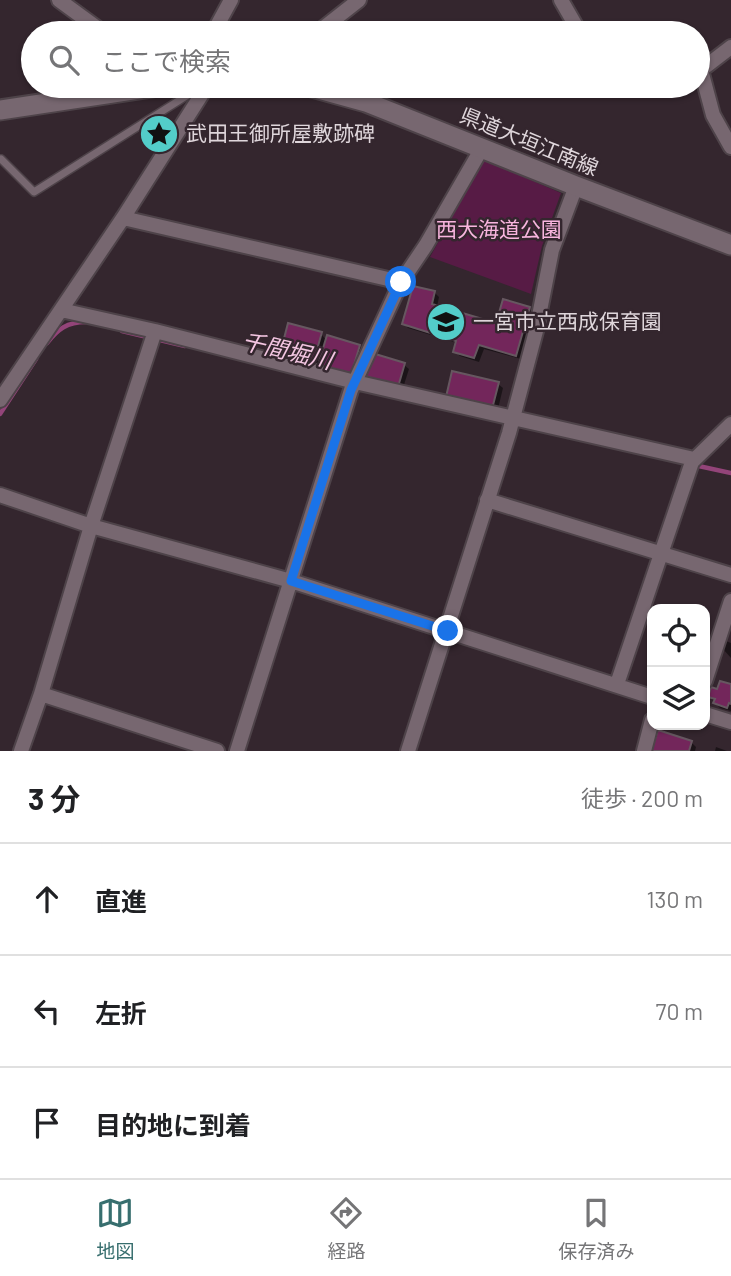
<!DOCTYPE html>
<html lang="ja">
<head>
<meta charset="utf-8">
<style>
	body { margin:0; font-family:Barlow,"Noto Sans JP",sans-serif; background:#f2f2f2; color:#202124 }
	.controls { position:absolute; right:21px; bottom:21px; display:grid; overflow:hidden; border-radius:14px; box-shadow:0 2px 5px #0004 }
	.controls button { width:63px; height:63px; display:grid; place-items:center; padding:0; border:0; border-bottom:2px solid #e0e0e0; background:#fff; color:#202124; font:35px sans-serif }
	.stop { position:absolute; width:21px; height:21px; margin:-16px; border:5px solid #1a73e8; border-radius:50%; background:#fff }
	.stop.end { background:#1a73e8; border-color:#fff; box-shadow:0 2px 7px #0008 }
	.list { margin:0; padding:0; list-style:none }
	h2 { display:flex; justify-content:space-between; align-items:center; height:91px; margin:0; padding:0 28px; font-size:30px }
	h2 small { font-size:23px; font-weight:400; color:#757577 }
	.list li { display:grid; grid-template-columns:46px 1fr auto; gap:21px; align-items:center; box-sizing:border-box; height:112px; padding:0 28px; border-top:2px solid #e0e0e0 }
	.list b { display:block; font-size:26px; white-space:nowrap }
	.list em { font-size:23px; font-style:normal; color:#757577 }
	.icon { flex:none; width:38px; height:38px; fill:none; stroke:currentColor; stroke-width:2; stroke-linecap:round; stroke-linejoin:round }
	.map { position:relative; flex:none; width:731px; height:751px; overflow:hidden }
	.search { position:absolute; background:#fff; box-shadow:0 2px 5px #0004; left:21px; right:21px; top:21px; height:77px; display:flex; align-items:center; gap:18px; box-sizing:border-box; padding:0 24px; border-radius:38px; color:#757577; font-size:26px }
	.sheet { height:427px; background:#fff }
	nav { display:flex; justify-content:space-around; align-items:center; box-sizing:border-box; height:98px; border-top:2px solid #e0e0e0; background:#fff; font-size:19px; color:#757577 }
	nav a { display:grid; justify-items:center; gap:4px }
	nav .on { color:#376e6e }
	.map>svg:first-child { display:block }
	.green { fill:#571b45 }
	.shadow { fill:#0007 }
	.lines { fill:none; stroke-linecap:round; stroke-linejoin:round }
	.stream { stroke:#934479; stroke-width:4.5 }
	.building { fill:#73265b; stroke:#665760; stroke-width:2 }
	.lane-casing { stroke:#4e4349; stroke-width:10 }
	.street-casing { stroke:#4e4349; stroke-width:18 }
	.secondary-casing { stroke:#4e4349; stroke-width:23 }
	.lane { stroke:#776770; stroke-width:7 }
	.street { stroke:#776770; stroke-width:14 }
	.secondary { stroke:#776770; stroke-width:19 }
	.route { stroke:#1a73e8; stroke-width:9 }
	.labels { text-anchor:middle; stroke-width:5; stroke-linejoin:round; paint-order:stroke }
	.poi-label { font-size:21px; fill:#dfd6db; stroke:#34262e; text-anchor:start }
	.street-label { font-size:21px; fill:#dfd6db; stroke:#34262e }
	.park-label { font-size:21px; fill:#f8b5de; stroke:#34262e }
	.water-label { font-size:23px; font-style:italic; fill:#f3c5e1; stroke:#34262e }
</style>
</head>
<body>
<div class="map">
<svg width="731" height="751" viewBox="0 0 731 751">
	<rect width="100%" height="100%" fill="#34262e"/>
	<path class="green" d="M484 160 561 193 542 246 531 294 430 257Z"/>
	<path class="shadow" d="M434 292 439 297 437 307 497 325 529 309 534 314 521 359 484 349 479 362 460 356 455 351 457 343 408 328 404 323Z
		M321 334 327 341 329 337 360 347 364 352 356 379 325 369 319 363 318 367 287 359 282 354Z
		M404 365 409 369 402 391 371 381 367 376Z
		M453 373 498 384 503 388 497 413Z
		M726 641 731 643V658L723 649Z
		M731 686V711L720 708 710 697Z
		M691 742 696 747 695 751H653Z
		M716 747 727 751H715Z"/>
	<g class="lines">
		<path class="stream" d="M122 331 185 346
			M47 343C58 329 67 322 86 322
			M0 414 36 359
			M694 465 731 473"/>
	</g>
	<path class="building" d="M413 286 435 291 432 304 496 323 503 299 530 307 516 356 479 345 474 358 453 352 456 341 402 324Z
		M288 323 322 332 313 364 280 354Z
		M327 335 360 345 351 375 318 365Z
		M372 353 405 363 398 387 365 376Z
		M452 371 499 382 492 409 446 397Z
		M720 681 731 684V704L729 703 727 708 713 703 715 699 708 697 711 687 717 689Z
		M658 730 692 741 689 751H651Z"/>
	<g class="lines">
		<g class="lane-casing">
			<path id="lane" d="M1 159 34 192 202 86"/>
		</g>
		<g class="street-casing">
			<path id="street" d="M59 0 104 33
				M561 0 580 33
				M213 33 231 0
				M317 33 359 0
				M731 47 701 70 713 115 731 147
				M123 218 401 282
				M61 310 155 331 355 382 694 459
				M0 400 123 218 207 86
				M0 495 91 526 291 581 652 697
				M487 500 731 575
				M705 681 731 601
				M617 684 692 462 731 424
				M41 694 217 751
				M705 714 731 722
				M21 751 41 694 91 526 155 331
				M237 751 351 390 401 282 426 245 482 148
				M408 751 509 433 536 331 552 250 576 186
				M644 751 652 720"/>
		</g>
		<g class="secondary-casing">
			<path id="secondary" d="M308 86 366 102 576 186 731 245
				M0 110 159 86"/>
		</g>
		<use href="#lane" class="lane"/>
		<use href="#street" class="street"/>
		<use href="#secondary" class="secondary"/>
	</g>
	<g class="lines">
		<path class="route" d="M401 282 351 390 291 581 448 631"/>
	</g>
	<defs>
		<g id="sight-disc" transform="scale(2.0125)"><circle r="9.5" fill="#53cdc9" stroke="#34262e"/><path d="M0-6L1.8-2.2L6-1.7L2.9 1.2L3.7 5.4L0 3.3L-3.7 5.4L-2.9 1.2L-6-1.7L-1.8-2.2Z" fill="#111"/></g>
		<g id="school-disc" transform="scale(2.0125)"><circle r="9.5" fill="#53cdc9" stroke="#34262e"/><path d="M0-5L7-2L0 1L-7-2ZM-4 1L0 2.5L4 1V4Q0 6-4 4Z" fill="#111"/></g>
	</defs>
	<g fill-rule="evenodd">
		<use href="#sight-disc" x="159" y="134"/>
		<use href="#school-disc" x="446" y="322"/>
	</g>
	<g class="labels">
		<g class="poi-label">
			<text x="186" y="141">武田王御所屋敷跡碑</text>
			<text x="473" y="329">一宮市立西成保育園</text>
		</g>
		<g class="street-label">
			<text transform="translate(529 142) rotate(22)" y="7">県道大垣江南線</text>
		</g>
		<g class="park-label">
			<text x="499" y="237">西大海道公園</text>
		</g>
		<g class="water-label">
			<text transform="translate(287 351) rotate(13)" y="8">千間堀川</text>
		</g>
	</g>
</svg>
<div class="controls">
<button><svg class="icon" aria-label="locate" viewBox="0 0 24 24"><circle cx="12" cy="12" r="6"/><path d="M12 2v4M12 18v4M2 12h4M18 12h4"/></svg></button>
<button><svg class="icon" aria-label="layers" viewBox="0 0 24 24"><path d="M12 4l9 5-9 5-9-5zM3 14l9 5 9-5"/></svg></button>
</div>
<div class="stop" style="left:401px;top:282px"></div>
<div class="stop end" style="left:448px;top:631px"></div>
<div class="search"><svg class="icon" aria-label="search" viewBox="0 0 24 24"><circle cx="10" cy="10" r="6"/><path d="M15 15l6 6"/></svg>ここで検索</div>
</div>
<section class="sheet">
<h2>3 分<small>徒歩 · 200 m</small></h2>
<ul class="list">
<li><svg class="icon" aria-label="ahead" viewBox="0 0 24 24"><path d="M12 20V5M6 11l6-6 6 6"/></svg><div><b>直進</b></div><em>130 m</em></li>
<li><svg class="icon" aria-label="left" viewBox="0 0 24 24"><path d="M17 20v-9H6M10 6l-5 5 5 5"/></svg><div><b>左折</b></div><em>70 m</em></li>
<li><svg class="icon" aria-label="arrive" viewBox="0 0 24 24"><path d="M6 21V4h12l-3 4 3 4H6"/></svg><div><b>目的地に到着</b></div></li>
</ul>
</section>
<nav>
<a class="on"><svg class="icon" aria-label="map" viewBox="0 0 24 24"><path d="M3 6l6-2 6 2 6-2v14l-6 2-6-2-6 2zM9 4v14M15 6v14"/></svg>地図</a>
<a><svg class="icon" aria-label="directions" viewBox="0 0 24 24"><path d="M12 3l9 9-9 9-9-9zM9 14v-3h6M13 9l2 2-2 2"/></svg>経路</a>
<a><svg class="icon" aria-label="saved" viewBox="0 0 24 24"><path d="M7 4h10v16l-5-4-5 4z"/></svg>保存済み</a>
</nav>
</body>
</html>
